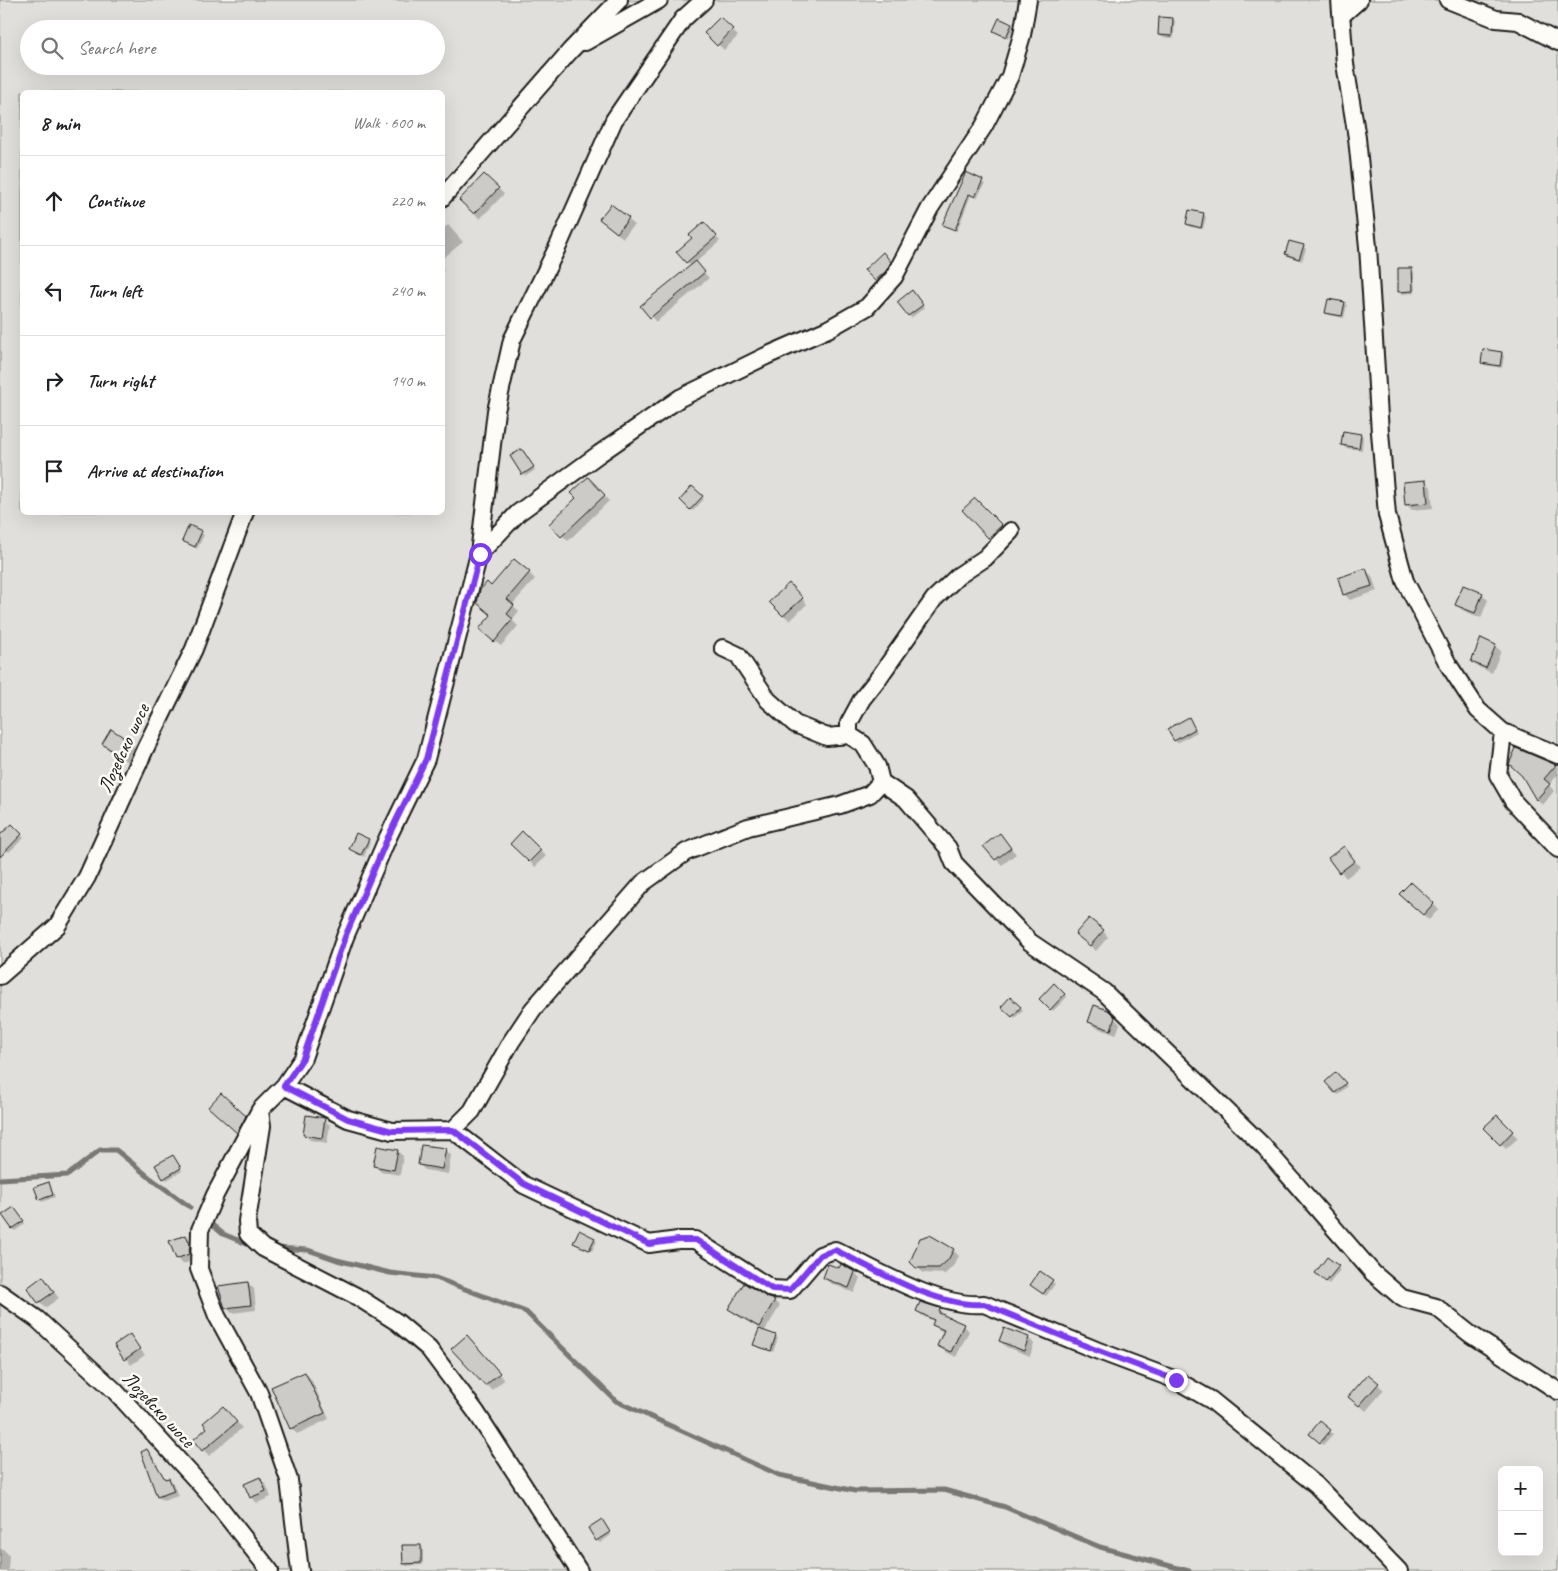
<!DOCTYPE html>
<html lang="en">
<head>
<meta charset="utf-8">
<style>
	body { margin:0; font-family:Caveat,sans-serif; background:#f2f2f2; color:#202124 }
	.controls { position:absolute; right:15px; bottom:15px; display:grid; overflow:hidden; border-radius:8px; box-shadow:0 5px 20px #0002 }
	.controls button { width:45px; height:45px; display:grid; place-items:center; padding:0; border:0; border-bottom:1px solid #e0e0e0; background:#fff; color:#202124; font:25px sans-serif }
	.stop { position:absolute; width:15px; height:15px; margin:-11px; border:4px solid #7c3aed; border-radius:50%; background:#fff }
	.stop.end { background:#7c3aed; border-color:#fff; box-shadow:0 1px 5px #0008 }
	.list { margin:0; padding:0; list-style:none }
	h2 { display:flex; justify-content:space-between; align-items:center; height:65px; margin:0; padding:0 20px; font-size:21px }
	h2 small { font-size:16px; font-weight:400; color:#757577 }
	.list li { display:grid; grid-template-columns:32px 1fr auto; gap:15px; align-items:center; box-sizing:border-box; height:90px; padding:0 20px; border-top:1px solid #e0e0e0 }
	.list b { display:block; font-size:19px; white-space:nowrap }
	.list em { font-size:16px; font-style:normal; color:#757577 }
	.icon { flex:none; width:28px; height:28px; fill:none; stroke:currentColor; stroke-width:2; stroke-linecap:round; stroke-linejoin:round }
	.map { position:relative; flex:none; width:1558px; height:1571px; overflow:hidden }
	.search { position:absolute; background:#fff; box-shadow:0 5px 20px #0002; left:20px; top:20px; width:425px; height:55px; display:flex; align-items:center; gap:12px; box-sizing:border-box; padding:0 18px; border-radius:28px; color:#757577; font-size:19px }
	.panel { position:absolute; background:#fff; box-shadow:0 5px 20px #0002; left:20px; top:90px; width:425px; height:425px; border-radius:8px }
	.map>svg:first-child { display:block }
	.green { fill:#e0dfdb; stroke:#7e7e7c; fill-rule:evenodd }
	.shadow { fill:#0003 }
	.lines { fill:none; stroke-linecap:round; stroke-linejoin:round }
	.stream { stroke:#797876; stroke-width:5 }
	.building { fill:#cccbc8; stroke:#1c1c1c }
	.street-casing { stroke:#1c1c1c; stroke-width:20 }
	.street { stroke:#fdfcf7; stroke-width:16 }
	.route { stroke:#7c3aed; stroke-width:6 }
	.labels { text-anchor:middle; stroke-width:5; stroke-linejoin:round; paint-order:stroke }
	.street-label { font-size:20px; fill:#1c1c1c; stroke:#fdfcf7 }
</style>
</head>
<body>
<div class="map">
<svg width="1558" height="1571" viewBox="0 0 1558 1571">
	<rect width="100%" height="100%" fill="#fdfcf7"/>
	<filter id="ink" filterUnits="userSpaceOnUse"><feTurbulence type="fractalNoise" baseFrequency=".02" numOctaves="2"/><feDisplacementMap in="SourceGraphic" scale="10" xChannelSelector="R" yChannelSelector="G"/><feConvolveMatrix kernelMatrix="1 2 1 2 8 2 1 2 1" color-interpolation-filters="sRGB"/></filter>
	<g filter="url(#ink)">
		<path class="green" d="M0 0H1558V1571H0ZM29 29H436V66H29ZM22 92H442V512H22ZM1502 1470H1539V1552H1502Z"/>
		<path class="shadow" d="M720 19 738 36 724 50 706 33Z
			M1173 19 1175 21 1174 38 1162 37 1159 35Z
			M1011 25 1014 27 1008 39 994 31Z
			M967 174 985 184 977 198 971 195 957 231 944 225Z
			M484 176 504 194 480 219 463 202Z
			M1203 214 1206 217 1203 229 1190 227 1187 224Z
			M628 219 634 225 623 238 607 225Z
			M704 224 720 241 695 263 709 278 656 322 642 306 691 266 678 252 694 238Z
			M448 225 463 242 442 259V229Z
			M1303 246 1306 249 1302 261 1289 257 1286 254Z
			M885 256 892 265 888 274 879 283 866 270Z
			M1412 270 1414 272 1415 293 1402 294 1399 291Z
			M914 294 924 308 911 318 909 315Z
			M1344 303 1347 305 1344 318 1329 315 1326 312Z
			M1502 353 1504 356 1502 368 1484 365 1482 363Z
			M1361 435 1363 437 1362 450 1345 448 1342 445Z
			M524 453 535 470 526 476 523 474Z
			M588 479 609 501 568 541 551 524 578 498Z
			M1425 481 1431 487 1433 508 1412 510 1406 504Z
			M692 488 704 499 693 511 681 500Z
			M975 499 1006 531 995 543 963 511Z
			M190 527 204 535 197 549 183 541Z
			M1366 570 1372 576 1377 591 1350 600 1344 594Z
			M529 573 535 579 512 605 519 611 512 620 518 626 501 646 486 635 492 615V588Z
			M789 585 807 604 790 621 771 602Z
			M1482 594 1488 600 1481 618 1462 610 1457 604Z
			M1495 646 1501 651 1492 673 1478 667 1472 662Z
			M1191 721 1197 732 1177 743 1175 740Z
			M111 731 131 743 136 749 128 762 109 750 103 744Z
			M1555 766 1558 768V774L1549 785 1554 791 1543 805 1537 799 1523 776Z
			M12 826 24 838 9 852 0 843V837Z
			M522 833 546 856 535 867 512 844Z
			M368 840 370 842 364 857 350 849Z
			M1005 841 1016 854 1002 865 996 859Z
			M1349 854 1360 867 1346 878 1330 858Z
			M1407 899 1433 904 1439 909 1429 920Z
			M1103 931 1108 937 1096 951 1082 939Z
			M1054 985 1067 997 1053 1011 1041 999Z
			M1010 999 1023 1010 1015 1018 1003 1007Z
			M1107 1011 1120 1024 1116 1035 1095 1027 1089 1022Z
			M1336 1074 1347 1086 1338 1095 1327 1082Z
			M215 1112 245 1117 251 1122 243 1137Z
			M1497 1117 1518 1138 1506 1149 1485 1128Z
			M324 1120 330 1125 327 1143 310 1140 305 1135Z
			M445 1150 451 1155 448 1174 425 1170 419 1164Z
			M397 1151 403 1156 400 1175 381 1172 375 1166Z
			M175 1159 182 1171 167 1180 164 1178Z
			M48 1184 55 1197 42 1202 40 1199Z
			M16 1211 25 1224 15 1231 12 1228Z
			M186 1236 192 1242 195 1260 183 1264 177 1259Z
			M594 1239 597 1241 592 1251 577 1245Z
			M953 1250 959 1256 954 1265 945 1274 923 1273 912 1261Z
			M1327 1259 1340 1270 1329 1284 1319 1275Z
			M855 1273 860 1278 854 1293 830 1283 824 1278Z
			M1041 1273 1055 1284 1046 1296 1034 1287Z
			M43 1278 59 1298 45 1308 29 1288Z
			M248 1283 254 1289 256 1310 232 1313 226 1308Z
			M766 1299 774 1301 780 1306 764 1332 778 1338 773 1352 757 1347 755 1344 760 1329 736 1315 730 1309Z
			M921 1303 940 1310 945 1315V1317L963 1325 969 1331 956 1357 944 1351 938 1346 944 1333 933 1325 935 1322 923 1316 917 1311Z
			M129 1336 145 1355 131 1365 116 1345Z
			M1029 1338 1034 1344 1030 1356 1006 1347 1000 1341Z
			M472 1343 504 1380 492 1390 486 1385Z
			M305 1373 311 1379 329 1419 297 1434 291 1428Z
			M1368 1376 1384 1390 1366 1411 1356 1402Z
			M229 1413 242 1428 209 1456 195 1440Z
			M1320 1423 1333 1434 1323 1445 1311 1434Z
			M147 1450 166 1480 169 1479 173 1483 178 1496 163 1501 158 1497 142 1452Z
			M260 1479 266 1484 271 1497 257 1503 251 1497 246 1485Z
			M604 1523 611 1535 600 1543 597 1540Z
			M420 1546 423 1548V1565L406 1566 404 1563Z
			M0 1549H3L9 1555 8 1570H0Z"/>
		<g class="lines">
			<path class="stream" d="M0 1179 68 1175 100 1150H116L149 1177 190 1207
				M211 1224 223 1234 252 1246
				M277 1248 308 1250 337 1260 390 1273 436 1278 526 1312 616 1401 779 1475 855 1491 944 1490 1005 1507 1100 1547 1189 1571"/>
		</g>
		<path class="building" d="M720 17 733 29 717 46 704 33Z
			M1159 17 1173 18 1172 36 1158 35Z
			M999 18 1012 24 1006 37 993 31Z
			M966 172 983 180 975 197 969 194 955 230 942 225Z
			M484 174 499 188 474 214 459 200Z
			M611 204 629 218 617 233 599 219Z
			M1189 210 1204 213 1201 228 1186 224Z
			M704 222 717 236 686 263 676 252 692 238 689 235Z
			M1289 241 1304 245 1299 259 1285 254Z
			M883 252 891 262 886 271 875 281 864 270Z
			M696 261 705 272 650 318 640 306Z
			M1398 268H1412L1413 291 1398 292Z
			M912 290 923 305 908 316 897 302Z
			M1328 299 1345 302 1342 316 1325 313Z
			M1483 349 1502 352 1500 366 1481 363Z
			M1343 431 1361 434 1359 448 1341 445Z
			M522 449 534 467 522 475 510 456Z
			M588 477 605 495 561 537 549 524 576 498 571 493Z
			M1426 480 1428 503 1405 505 1403 482Z
			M692 486 703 496 690 510 680 500Z
			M975 498 1002 525 988 538 962 510Z
			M189 525 202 531 195 547 182 541Z
			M514 559 530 572 507 599 514 605 507 614 513 619 494 642 479 629 491 615 477 603 480 590 487 582 491 586Z
			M1366 568 1372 586 1343 595 1338 578Z
			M789 583 803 598 783 616 769 602Z
			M1463 585 1483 593 1475 613 1455 605Z
			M1481 638 1496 645 1486 668 1471 662Z
			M1189 717 1195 729 1174 741 1167 729Z
			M111 729 131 742 122 757 102 744Z
			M1516 748 1556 765 1544 779 1550 784 1536 800 1522 776 1509 764Z
			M12 824 22 834 0 857V835Z
			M522 831 541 850 529 862 510 844Z
			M356 833 369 839 361 855 349 849Z
			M1000 833 1011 848 995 860 983 846Z
			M1344 846 1355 861 1339 873 1328 858Z
			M1411 882 1434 903 1423 915 1399 894Z
			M1089 918 1104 930 1090 946 1075 934Z
			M1054 983 1065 994 1050 1010 1039 999Z
			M1010 997 1021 1007 1012 1017 1001 1007Z
			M1094 1005 1108 1010 1115 1017 1111 1030 1088 1022Z
			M1336 1072 1346 1083 1335 1093 1325 1082Z
			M221 1093 246 1116 237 1133 208 1107Z
			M306 1115 325 1118 322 1138 303 1135Z
			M1497 1115 1513 1131 1500 1145 1483 1128Z
			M421 1145 446 1148 442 1169 418 1165Z
			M377 1146 398 1150 394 1170 373 1166Z
			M173 1155 181 1168 163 1179 155 1165Z
			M49 1182 53 1195 39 1200 34 1187Z
			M14 1207 24 1221 12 1229 2 1215Z
			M579 1230 595 1238 589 1250 573 1243Z
			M186 1235 190 1244 189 1254 176 1259 169 1241Z
			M930 1235 954 1249 948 1260 939 1268H916L910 1262 920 1238Z
			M1327 1257 1339 1266 1326 1282 1315 1273Z
			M828 1264 839 1268 841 1264 855 1272 849 1288 823 1278Z
			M1040 1271 1053 1280 1043 1294 1030 1285Z
			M43 1276 54 1292 38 1303 27 1288Z
			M248 1282 251 1305 225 1308 218 1286Z
			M744 1283 767 1297 775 1300 759 1327 728 1309Z
			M920 1302 940 1308 939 1313 964 1324 951 1352 937 1346 944 1330 932 1325 934 1320 916 1311Z
			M1004 1328 1029 1337 1024 1351 999 1341Z
			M759 1329 776 1335 771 1351 753 1345Z
			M130 1334 140 1349 124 1360 114 1345Z
			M467 1335 500 1373 485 1386 451 1349Z
			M305 1372 325 1413 290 1429 271 1387Z
			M1368 1374 1379 1383 1359 1406 1348 1397Z
			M223 1406 237 1422 202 1451 193 1440 207 1428 203 1423Z
			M1320 1421 1331 1430 1320 1443 1309 1434Z
			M147 1449 165 1479 169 1478 174 1491 157 1497 141 1452Z
			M260 1477 266 1491 250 1498 244 1484Z
			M602 1519 610 1532 596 1541 588 1528Z
			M402 1545H421V1563L403 1564Z"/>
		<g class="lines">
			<g class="street-casing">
				<path id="street" d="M1340 0 1345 64 1357 138 1368 247 1380 432 1387 515 1405 581 1448 664 1478 710 1503 732 1558 755
					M1448 0 1496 19 1518 21 1558 42
					M1342 15 1359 0
					M585 42 659 0
					M442 198 570 51 619 0
					M479 554 518 513 599 454 680 398 766 356 828 329 867 307 894 277 930 208 984 126 1010 76 1022 35 1028 0
					M723 648 738 655 768 700 795 724 827 737 849 735
					M1503 732 1498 775 1513 801 1558 849
					M881 782 906 799 948 848 954 863 1030 942 1104 992 1263 1146 1373 1273 1402 1298 1436 1307 1470 1334 1558 1391
					M0 976 57 926 87 877 145 749 194 649 245 512
					M284 1086 348 1119 392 1131 453 1130 524 1185 649 1244 678 1240H695L772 1289 790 1290 820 1255 835 1250C876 1270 938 1308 984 1304L1096 1350 1176 1380 1211 1400 1316 1485 1399 1571
					M260 1111 262 1126 247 1221 248 1234 263 1248 356 1296 397 1322 429 1349 476 1412 579 1571
					M453 1130 472 1111 511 1042 533 1009 643 883 686 852 748 827 840 805 870 794 881 782 877 766 863 744 849 735V723L862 699 880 676 934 599 958 576 985 558 1011 531
					M0 1293 37 1319 115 1391 210 1495 270 1571
					M300 1571 289 1480 259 1393 217 1316 199 1269 200 1230 215 1195 260 1110 284 1086 303 1058 345 937 388 837 426 759 479 554 496 411 512 340 559 244 614 120 683 19 704 0"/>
			</g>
			<use href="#street" class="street"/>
		</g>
	</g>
	<g class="lines" filter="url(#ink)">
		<path class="route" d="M480 554 426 759 388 837 345 937 303 1058 284 1086 348 1119 392 1131 453 1130 524 1184 649 1244 678 1240H696L772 1289 790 1290 820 1255 835 1250C876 1270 938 1308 984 1304L1096 1350 1176 1380"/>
	</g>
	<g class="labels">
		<g class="street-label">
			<text transform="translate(123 748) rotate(-65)" y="7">Лозевско шосе</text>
			<text transform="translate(159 1409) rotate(47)" y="7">Лозевско шосе</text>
		</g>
	</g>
</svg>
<div class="controls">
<button>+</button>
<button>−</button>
</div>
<div class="stop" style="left:480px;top:554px"></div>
<div class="stop end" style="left:1176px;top:1380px"></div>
<div class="search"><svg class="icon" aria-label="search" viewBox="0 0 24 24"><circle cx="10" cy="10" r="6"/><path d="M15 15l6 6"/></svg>Search here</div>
<section class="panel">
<h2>8 min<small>Walk · 600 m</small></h2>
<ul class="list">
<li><svg class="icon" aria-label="ahead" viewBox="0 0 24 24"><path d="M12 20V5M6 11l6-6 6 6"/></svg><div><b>Continue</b></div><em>220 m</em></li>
<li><svg class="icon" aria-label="left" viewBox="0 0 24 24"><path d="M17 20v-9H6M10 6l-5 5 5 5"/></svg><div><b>Turn left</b></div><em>240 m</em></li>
<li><svg class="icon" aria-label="right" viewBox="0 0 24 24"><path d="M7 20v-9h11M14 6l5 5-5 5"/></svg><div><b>Turn right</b></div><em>140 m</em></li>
<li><svg class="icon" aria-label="arrive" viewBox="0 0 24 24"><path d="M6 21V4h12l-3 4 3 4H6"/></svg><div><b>Arrive at destination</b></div></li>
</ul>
</section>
</div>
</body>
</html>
